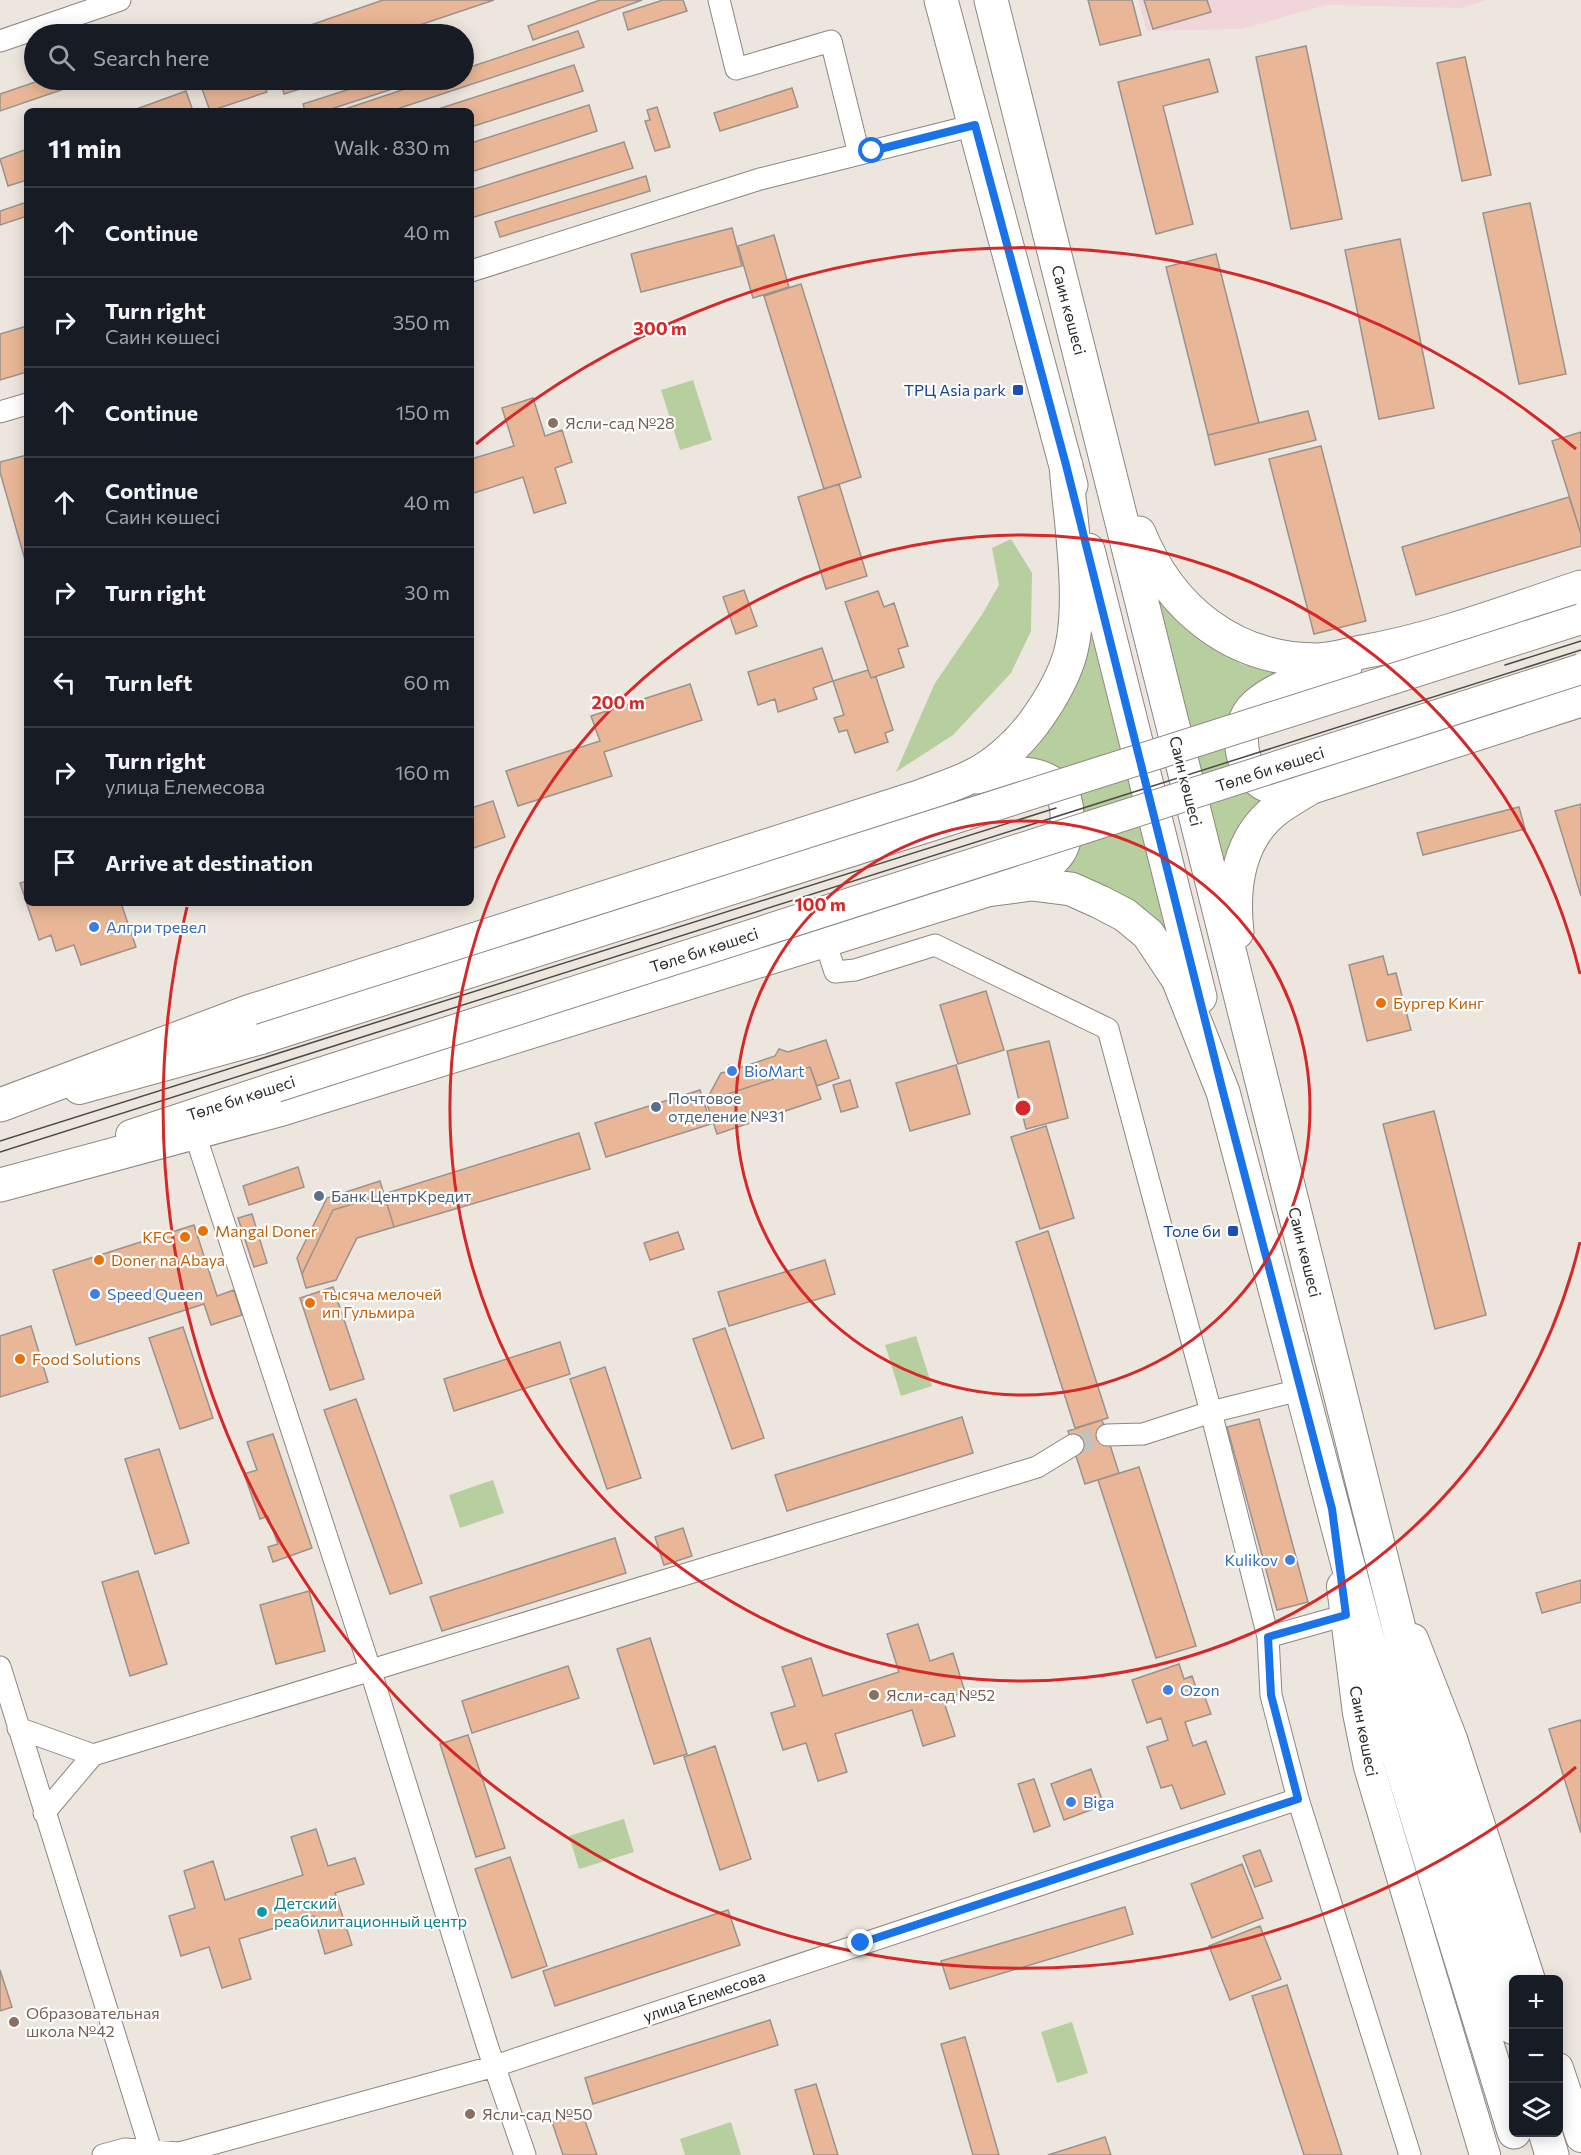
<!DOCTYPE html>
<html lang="en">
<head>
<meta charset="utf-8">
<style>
	body { margin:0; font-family:Commissioner,sans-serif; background:#242831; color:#f1f3f6 }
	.controls { position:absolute; right:18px; bottom:18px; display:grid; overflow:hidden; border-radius:9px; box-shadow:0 3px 15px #0003 }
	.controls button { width:54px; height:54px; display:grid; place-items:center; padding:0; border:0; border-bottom:2px solid #363941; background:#171b24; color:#f1f3f6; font:30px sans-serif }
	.stop { position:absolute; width:18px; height:18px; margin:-14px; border:4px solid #1a73e8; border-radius:50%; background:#fff }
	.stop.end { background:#1a73e8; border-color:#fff; box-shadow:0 2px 6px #0008 }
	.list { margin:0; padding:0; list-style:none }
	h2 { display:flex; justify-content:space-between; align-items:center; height:78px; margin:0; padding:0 24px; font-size:26px }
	h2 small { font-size:20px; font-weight:400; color:#9ea1a6 }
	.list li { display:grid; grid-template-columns:39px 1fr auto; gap:18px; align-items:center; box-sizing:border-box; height:90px; padding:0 24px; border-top:2px solid #363941 }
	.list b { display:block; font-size:22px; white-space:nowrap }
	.list p { margin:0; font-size:20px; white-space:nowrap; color:#9ea1a6 }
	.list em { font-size:20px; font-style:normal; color:#9ea1a6 }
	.icon { flex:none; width:33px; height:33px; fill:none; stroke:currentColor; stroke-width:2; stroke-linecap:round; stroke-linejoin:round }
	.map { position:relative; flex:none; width:1581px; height:2155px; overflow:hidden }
	.search { position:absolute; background:#171b24; box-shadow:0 3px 15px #0003; left:24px; top:24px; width:450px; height:66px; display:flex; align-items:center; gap:15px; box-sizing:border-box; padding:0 21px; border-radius:33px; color:#9ea1a6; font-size:22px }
	.panel { position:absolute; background:#171b24; box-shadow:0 3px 15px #0003; left:24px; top:108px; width:450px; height:798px; border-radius:9px }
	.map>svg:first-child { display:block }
	.industrial { fill:#f0d6db }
	.green { fill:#b7cf9e }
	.building { fill:#e9b797; stroke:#9a928d; stroke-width:1.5 }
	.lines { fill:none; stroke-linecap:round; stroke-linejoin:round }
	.minor-tunnel { stroke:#c6c0ba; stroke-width:21; stroke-dasharray:21 10; stroke-linecap:butt }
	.minor-casing { stroke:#8d8680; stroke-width:23 }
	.secondary-casing { stroke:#8d8680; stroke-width:32 }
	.primary-casing { stroke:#8d8680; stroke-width:35 }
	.minor { stroke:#fff; stroke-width:21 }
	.secondary { stroke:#fff; stroke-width:30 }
	.primary { stroke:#fff; stroke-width:33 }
	.tram { stroke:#4e4b47; stroke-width:1.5 }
	.secondary-bridge-casing { stroke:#8d8680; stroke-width:32; stroke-linecap:butt }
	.secondary-bridge { stroke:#fff; stroke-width:30 }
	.route { stroke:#1a73e8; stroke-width:8 }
	.ring { fill:none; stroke:#d62828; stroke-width:3 }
	.transit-dot { fill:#1a4fb4; stroke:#fff; stroke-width:2 }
	.education-dot { fill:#8d6e63; stroke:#fff; stroke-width:2 }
	.shop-dot { fill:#3f7fe0; stroke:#fff; stroke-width:2 }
	.food-dot { fill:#e8710a; stroke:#fff; stroke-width:2 }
	.service-dot { fill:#5c6f8a; stroke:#fff; stroke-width:2 }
	.culture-dot { fill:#0f9aa8; stroke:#fff; stroke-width:2 }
	.labels { text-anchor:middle; stroke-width:4.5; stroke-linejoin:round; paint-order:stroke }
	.street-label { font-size:16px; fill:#2c2a27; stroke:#fff }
	.transit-label { font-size:16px; fill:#164399; stroke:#fff; text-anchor:end }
	.education-label { font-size:16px; fill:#785e54; stroke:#fff; text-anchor:start }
	.shop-label { font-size:16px; fill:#366cbe; stroke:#fff; text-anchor:start }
	.food-label { font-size:16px; fill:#c56008; stroke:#fff; text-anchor:start }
	.service-label { font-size:16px; fill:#4e5e75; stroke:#fff; text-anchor:start }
	.culture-label { font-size:16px; fill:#0d838f; stroke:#fff; text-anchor:start }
	.centre { fill:#d62828; stroke:#fff; stroke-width:3 }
	.ring-label { font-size:18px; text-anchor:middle; font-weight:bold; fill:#d62828; stroke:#fff; stroke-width:4.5; stroke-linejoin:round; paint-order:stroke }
</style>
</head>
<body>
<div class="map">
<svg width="1581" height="2155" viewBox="0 0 1581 2155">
	<rect width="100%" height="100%" fill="#ede6df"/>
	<path class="industrial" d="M1138 0H1487L1462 8 1326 5 1242 29 1147 31Z"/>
	<path class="green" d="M693 380 712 440 680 450 661 390Z
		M1011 539 1032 573 1031 631 1011 673 953 735 896 772 935 683 983 613 999 585 992 548Z
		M1146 581 1195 636 1241 664 1290 675 1250 695 1242 782 1263 805C1241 829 1229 844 1220 876Z
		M1092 637 1170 947 1047 875 1068 793 1010 763 1066 692Z
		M916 1336 932 1386 901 1396 885 1345Z
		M493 1480 504 1513 460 1528 449 1495Z
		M624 1819 634 1852 579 1869 569 1836Z
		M1072 2022 1088 2073 1057 2083 1041 2032Z
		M731 2122 741 2155H685L680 2139Z"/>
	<path class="building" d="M383 0H494L393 34H308L305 27Z
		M600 0H642L533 40 528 26Z
		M663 0H683L687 11 628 30 623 13Z
		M1088 0H1132L1141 35 1100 45Z
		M1144 0H1207L1211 12 1153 29Z
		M578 31 584 47 391 111H339L432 80H464V69Z
		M1306 46 1342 219 1291 229 1256 57Z
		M1465 57 1491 175 1462 181 1437 63Z
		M1209 59 1218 92 1163 106 1193 224 1156 234 1118 82Z
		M574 65 583 91 471 127V111H432Z
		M41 80H90L0 111V94Z
		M218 80H263L267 92 210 111 201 86Z
		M280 80H297L300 89 284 94Z
		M378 80H420L325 111H305L303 104Z
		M792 88 798 107 720 131 714 113Z
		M186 91 193 111H131Z
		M589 105 597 131 471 172V143Z
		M657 107 670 147 655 151 645 121 650 120 647 110Z
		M624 142 633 168 471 218V190Z
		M27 149V180L8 186 0 159Z
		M646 176 650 191 500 237 495 222Z
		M27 202V216L0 225V211Z
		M1530 203 1566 374 1519 384 1483 213Z
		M732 228 742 266 641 292 631 254Z
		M774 235 789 287 753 298 738 246Z
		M1400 239 1434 408 1379 419 1345 250Z
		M1216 254 1259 423 1208 435 1166 267Z
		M801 284 861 477 824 489 764 296Z
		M27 326V372L0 380V334Z
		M533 398 545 436 562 430 572 462 555 468 566 503 534 513 523 477 471 494V459L514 446 502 408Z
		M1308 411 1316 440 1215 465 1208 435Z
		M1581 432V534L1552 441Z
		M1321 446 1366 621 1314 634 1269 459Z
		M27 455V567L0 472V462Z
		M839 484 867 576 826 589 798 497Z
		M1569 497 1581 534V546L1416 595 1402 547Z
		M744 590 757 626 736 634 723 597Z
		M878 591 884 607 894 603 908 646 898 649 904 667 871 678 845 602Z
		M822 648 833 681 813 688 817 699 778 712 775 699 758 705 748 672Z
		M868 670 871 678 876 677 893 730 885 733 888 742 855 753 847 730 839 732 834 718 844 715 833 681Z
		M690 684 702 720 604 752 612 776 518 806 506 771 600 741 591 716Z
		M493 801 505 837 471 849V808Z
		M1581 804V896L1555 811Z
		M1519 807 1525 829 1423 855 1417 833Z
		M27 881V903H121L136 947 81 965 74 945 56 951 51 935 39 940 20 883Z
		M1383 956 1388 975 1396 973 1411 1030 1367 1041 1349 965Z
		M986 991 1004 1050 958 1064 940 1005Z
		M826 1040 839 1078 817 1086 810 1067 706 1101 721 1073 726 1072 729 1065 736 1069 775 1056 779 1049 788 1052Z
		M1049 1041 1068 1118 1026 1129 1007 1051Z
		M956 1065 970 1114 910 1131 896 1083Z
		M810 1067 821 1099 717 1134 706 1101Z
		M850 1080 858 1107 841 1112 833 1085Z
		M700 1090 711 1124 606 1157 595 1123Z
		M1434 1111 1486 1315 1435 1329 1383 1124Z
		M1046 1126 1074 1218 1040 1229 1011 1137Z
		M579 1133 590 1169 394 1227 384 1194Z
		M298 1167 304 1187 249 1205 243 1186Z
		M380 1181 384 1194 333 1210 302 1274 297 1258 327 1198Z
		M384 1194 394 1227 357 1238 336 1280 306 1288 302 1274 333 1210Z
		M252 1214 267 1263 254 1267 238 1218Z
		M194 1225 217 1296 234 1290 242 1315 211 1325 204 1304 76 1345 53 1270Z
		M1048 1231 1108 1418 1075 1428 1016 1242Z
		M678 1232 684 1249 650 1260 644 1243Z
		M825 1260 835 1294 729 1326 718 1292Z
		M333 1287 364 1379 330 1390 300 1298Z
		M31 1326 48 1382 0 1397V1336Z
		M183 1327 213 1418 180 1429 149 1338Z
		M725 1328 764 1438 732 1449 693 1339Z
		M560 1342 570 1374 454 1411 444 1379Z
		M605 1367 641 1478 607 1489 570 1379Z
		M356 1399 422 1583 390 1594 324 1410Z
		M962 1417 973 1453 787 1511 775 1475Z
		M1259 1419 1308 1602 1277 1610 1227 1427Z
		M1102 1420 1119 1473 1085 1484 1068 1431Z
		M273 1434 312 1548 273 1562 268 1547 278 1544 268 1516 260 1519 244 1474 257 1470 247 1442Z
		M159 1449 189 1543 155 1554 125 1459Z
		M1139 1467 1196 1646 1156 1658 1098 1480Z
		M683 1528 692 1556 664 1565 655 1537Z
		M615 1538 626 1573 442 1631 430 1597Z
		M138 1571 167 1664 130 1676 102 1582Z
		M1581 1580V1602L1542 1613 1536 1593Z
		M309 1591 325 1651 276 1664 260 1605Z
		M918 1624 930 1661 953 1653 965 1692 943 1699 955 1736 923 1746 912 1710 835 1734 847 1772 818 1781 806 1743 783 1750 771 1713 795 1706 782 1667 811 1658 823 1696 899 1672 887 1634Z
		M650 1638 687 1754 654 1764 617 1649Z
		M1179 1664 1184 1679 1192 1676 1198 1693 1203 1692 1211 1714 1185 1722 1193 1746 1206 1741 1225 1794 1181 1809 1172 1785 1161 1788 1147 1747 1168 1740 1161 1718 1147 1723 1132 1680Z
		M568 1666 579 1698 472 1733 462 1701Z
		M1580 1720 1581 1723V1833L1549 1729Z
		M468 1735 505 1848 476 1857 440 1744Z
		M715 1746 751 1859 720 1870 684 1757Z
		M1091 1769 1104 1805 1064 1820 1051 1784Z
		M1034 1779 1050 1826 1034 1832 1018 1784Z
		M316 1829 328 1866 355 1858 364 1884 335 1893 352 1945 325 1954 314 1916 239 1939 251 1979 222 1988 209 1947 181 1956 169 1916 195 1908 184 1871 213 1861 225 1900 303 1875 291 1837Z
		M1260 1850 1272 1881 1255 1887 1243 1856Z
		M510 1857 547 1966 512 1978 475 1869Z
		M1242 1864 1263 1918 1212 1938 1191 1884Z
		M1125 1907 1133 1934 950 1989 941 1961Z
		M728 1910 740 1945 555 2006 543 1971Z
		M1260 1926 1281 1979 1230 2000 1209 1946Z
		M0 1970 12 2007 0 2011Z
		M1287 1985 1342 2155H1304L1252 1996Z
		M770 2020 778 2045 593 2104 585 2078Z
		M965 2037 999 2155H973L941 2044Z
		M816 2084 838 2155H814L795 2090Z
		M582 2112 597 2155H563L552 2122Z
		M1105 2137 1111 2155H1048Z"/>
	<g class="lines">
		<path class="minor-tunnel" d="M1073 1445 1107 1435"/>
		<g class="minor-casing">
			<path id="minor" d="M719 0 736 69 831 41 859 154
				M0 41 120 0
				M471 271 760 179 975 125
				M0 412 27 404
				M825 941 835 972 855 970 935 945 1108 1029 1211 1412 1268 1637 1271 1695 1298 1799 1410 2155
				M191 1122 371 1672 487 2045 525 2155
				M1107 1435 1143 1434 1211 1412 1300 1390
				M1268 1637 1346 1615
				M0 1667 151 2151
				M18 1728 93 1755
				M44 1813 93 1755 1037 1467 1073 1445
				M103 2155 125 2149 179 2153 495 2066 1298 1799"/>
		</g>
		<g class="secondary-casing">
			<path id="secondary" d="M79 1089 261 1039
				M131 1135 276 1087
				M1342 1586 1358 1713 1369 1767 1485 2155
				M1413 1639 1452 1739 1530 1980
				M1558 2068 1581 2137"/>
		</g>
		<g class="primary-casing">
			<path id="primary" d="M941 0 1071 485
				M991 0 1430 1752 1514 2028
				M1139 533C1170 609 1233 660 1317 660 1332 660 1347 655 1362 652 1437 639 1509 611 1581 587
				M1088 550 1200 997
				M976 777C1011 771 1070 766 1067 820 1066 832 1065 845 1057 855 1047 868 1023 874 1008 881
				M1312 787C1301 788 1286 791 1275 788 1239 781 1231 727 1256 705 1279 684 1316 677 1345 667
				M1237 932C1232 888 1238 838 1277 809 1288 801 1300 794 1312 787L1581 700
				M0 1105 248 1012 919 797C936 790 954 785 970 777 994 766 1017 745 1033 724 1047 705 1060 684 1068 661 1086 608 1070 521 1066 465
				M0 1185 282 1109 987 890 1032 884 1071 889 1100 902 1125 915 1148 934 1178 979 1223 1092 1399 1758 1514 2132
				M1545 2132 1552 2155"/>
		</g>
		<use href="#minor" class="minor"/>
		<use href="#secondary" class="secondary"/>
		<use href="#primary" class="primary"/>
		<path class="tram" d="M1505 665 1581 641
			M0 1141 1056 808
			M0 1152 1581 650"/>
		<g class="secondary-bridge-casing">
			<path id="secondary-bridge" d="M261 1039 1581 619
				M276 1087 1581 669"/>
		</g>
		<use href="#secondary-bridge" class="secondary-bridge"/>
	</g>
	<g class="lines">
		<path class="route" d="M861 1943 1298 1799 1271 1695 1268 1637 1346 1615 1332 1509 1223 1092 1066 465 975 125 872 151"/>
	</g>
	<g class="ring">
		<circle cx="1023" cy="1108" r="287"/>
		<path d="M1580 1242A573 573 0 1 1 1580 974"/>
		<path d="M1576 1767A860 860 0 0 1 187 907M476 444A860 860 0 0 1 1576 449"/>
	</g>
	<g class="transit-dot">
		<rect x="1012" y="384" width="12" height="12" rx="3"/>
		<rect x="1227" y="1225" width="12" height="12" rx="3"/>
	</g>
	<g class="education-dot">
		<circle cx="553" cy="423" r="6"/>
		<circle cx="874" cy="1695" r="6"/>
		<circle cx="14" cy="2022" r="6"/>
		<circle cx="470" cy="2114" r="6"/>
	</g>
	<g class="shop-dot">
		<circle cx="94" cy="927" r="6"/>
		<circle cx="732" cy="1071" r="6"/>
		<circle cx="95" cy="1294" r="6"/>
		<circle cx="1290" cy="1560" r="6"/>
		<circle cx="1168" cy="1690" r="6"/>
		<circle cx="1071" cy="1802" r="6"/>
	</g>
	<g class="food-dot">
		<circle cx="1381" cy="1003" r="6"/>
		<circle cx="203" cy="1231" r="6"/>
		<circle cx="185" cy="1237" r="6"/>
		<circle cx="99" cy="1260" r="6"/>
		<circle cx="310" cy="1303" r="6"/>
		<circle cx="20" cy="1359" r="6"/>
	</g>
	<g class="service-dot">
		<circle cx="656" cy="1107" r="6"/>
		<circle cx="319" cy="1196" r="6"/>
	</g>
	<circle class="culture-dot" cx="262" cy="1912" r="6"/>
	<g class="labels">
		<g class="street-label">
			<text transform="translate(1069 310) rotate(75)" y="6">Саин көшесі</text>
			<text transform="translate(1270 769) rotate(-18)" y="6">Төле би көшесі</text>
			<text transform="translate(1186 781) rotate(76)" y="6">Саин көшесі</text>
			<text transform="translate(704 950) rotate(-18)" y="6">Төле би көшесі</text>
			<text transform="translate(241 1098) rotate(-18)" y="6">Төле би көшесі</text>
			<text transform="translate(1305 1252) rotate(76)" y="6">Саин көшесі</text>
			<text transform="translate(1364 1731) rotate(79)" y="6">Саин көшесі</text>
			<text transform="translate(704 1996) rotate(-19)" y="6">улица Елемесова</text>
		</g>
		<g class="transit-label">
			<text x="1006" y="396">ТРЦ Asia park</text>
			<text x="1221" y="1237">Толе би</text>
		</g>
		<g class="education-label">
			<text x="565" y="429">Ясли-сад №28</text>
			<text x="886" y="1701">Ясли-сад №52</text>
			<text x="26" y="2019">Образовательная<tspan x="26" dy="18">школа №42</tspan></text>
			<text x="482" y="2120">Ясли-сад №50</text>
		</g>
		<g class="shop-label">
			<text x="106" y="933">Алгри тревел</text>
			<text x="744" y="1077">BioMart</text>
			<text x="107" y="1300">Speed Queen</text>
			<text x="1278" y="1566" text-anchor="end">Kulikov</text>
			<text x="1180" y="1696">Ozon</text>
			<text x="1083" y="1808">Biga</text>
		</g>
		<g class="food-label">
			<text x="1393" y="1009">Бургер Кинг</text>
			<text x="215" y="1237">Mangal Doner</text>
			<text x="173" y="1243" text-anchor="end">KFC</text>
			<text x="111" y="1266">Doner na Abaya</text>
			<text x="322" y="1300">тысяча мелочей<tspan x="322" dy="18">ип Гульмира</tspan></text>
			<text x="32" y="1365">Food Solutions</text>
		</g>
		<g class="service-label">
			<text x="668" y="1104">Почтовое<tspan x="668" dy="18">отделение №31</tspan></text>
			<text x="331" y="1202">Банк ЦентрКредит</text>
		</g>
		<g class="culture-label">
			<text x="274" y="1909">Детский<tspan x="274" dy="18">реабилитационный центр</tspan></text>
		</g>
	</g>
	<circle cx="1023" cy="1108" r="9" class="centre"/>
	<g class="ring-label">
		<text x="660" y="335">300 m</text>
		<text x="618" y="709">200 m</text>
		<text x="820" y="911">100 m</text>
	</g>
</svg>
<div class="controls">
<button>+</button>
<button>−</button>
<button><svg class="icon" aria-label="layers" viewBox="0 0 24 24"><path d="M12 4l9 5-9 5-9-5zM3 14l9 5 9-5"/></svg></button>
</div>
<div class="stop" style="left:872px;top:151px"></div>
<div class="stop end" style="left:861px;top:1943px"></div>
<div class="search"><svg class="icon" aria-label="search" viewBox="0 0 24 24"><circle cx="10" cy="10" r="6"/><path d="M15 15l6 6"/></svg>Search here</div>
<section class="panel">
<h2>11 min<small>Walk · 830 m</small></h2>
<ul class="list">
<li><svg class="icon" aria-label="ahead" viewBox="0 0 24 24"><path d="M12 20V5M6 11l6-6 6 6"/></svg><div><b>Continue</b></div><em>40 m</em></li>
<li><svg class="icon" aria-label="right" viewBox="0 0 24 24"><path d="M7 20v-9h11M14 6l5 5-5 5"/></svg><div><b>Turn right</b><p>Саин көшесі</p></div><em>350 m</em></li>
<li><svg class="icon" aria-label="ahead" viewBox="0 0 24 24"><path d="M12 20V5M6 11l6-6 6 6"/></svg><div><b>Continue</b></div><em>150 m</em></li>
<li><svg class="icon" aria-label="ahead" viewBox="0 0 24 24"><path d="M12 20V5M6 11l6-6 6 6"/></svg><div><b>Continue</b><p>Саин көшесі</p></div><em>40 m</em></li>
<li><svg class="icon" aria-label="right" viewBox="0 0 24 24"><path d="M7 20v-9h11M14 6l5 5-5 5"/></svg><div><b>Turn right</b></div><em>30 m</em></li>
<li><svg class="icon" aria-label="left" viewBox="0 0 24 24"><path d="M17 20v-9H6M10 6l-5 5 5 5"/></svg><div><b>Turn left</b></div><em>60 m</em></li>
<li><svg class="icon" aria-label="right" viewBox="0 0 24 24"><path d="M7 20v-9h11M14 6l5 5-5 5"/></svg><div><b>Turn right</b><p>улица Елемесова</p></div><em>160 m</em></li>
<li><svg class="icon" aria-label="arrive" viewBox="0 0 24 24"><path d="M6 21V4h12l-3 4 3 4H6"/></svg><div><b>Arrive at destination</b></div></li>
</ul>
</section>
</div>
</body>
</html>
